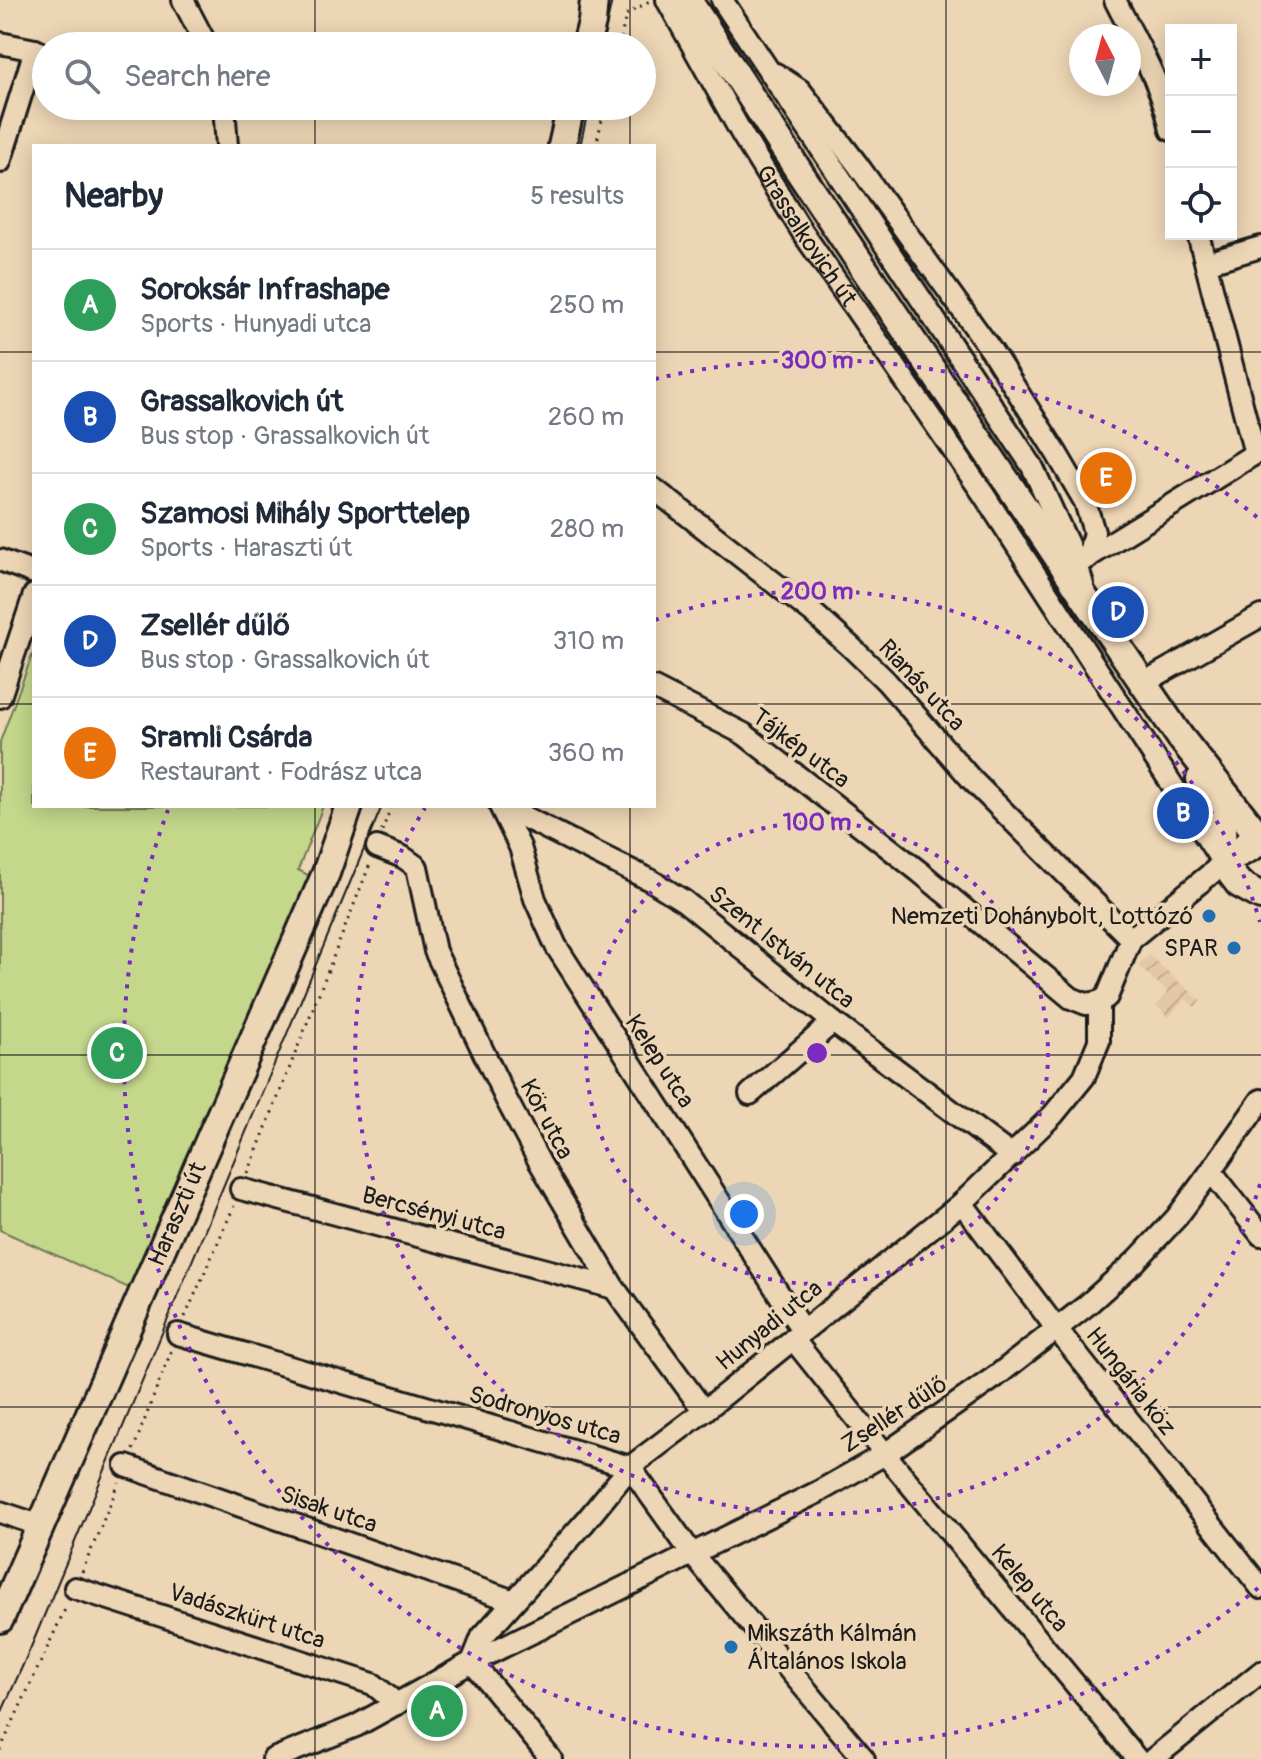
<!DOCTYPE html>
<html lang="en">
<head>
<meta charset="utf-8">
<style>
	body { margin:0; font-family:Pangolin,sans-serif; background:#f2f2f3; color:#1f2937 }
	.controls { position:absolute; right:24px; top:24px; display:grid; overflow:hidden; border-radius:0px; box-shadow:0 4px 20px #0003 }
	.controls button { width:72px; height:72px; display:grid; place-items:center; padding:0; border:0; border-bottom:2px solid #e0e1e3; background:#fff; color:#1f2937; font:40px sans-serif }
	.compass { position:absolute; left:1069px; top:24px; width:72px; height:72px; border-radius:50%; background:#fff; box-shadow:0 4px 20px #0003; rotate:354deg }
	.you { position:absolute; left:744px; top:1214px; width:28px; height:28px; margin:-20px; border:6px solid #fff; border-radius:50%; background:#1a73e8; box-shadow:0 0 0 12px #1a73e833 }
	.badge { display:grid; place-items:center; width:52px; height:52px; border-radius:50%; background:#1f6fb2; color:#fff; font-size:26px; font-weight:700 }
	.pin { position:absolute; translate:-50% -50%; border:4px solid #fff; box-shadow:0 2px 8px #0006 }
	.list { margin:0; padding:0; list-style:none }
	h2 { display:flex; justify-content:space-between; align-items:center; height:104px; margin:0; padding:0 32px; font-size:34px }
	h2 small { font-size:26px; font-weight:400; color:#747a83 }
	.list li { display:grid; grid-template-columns:52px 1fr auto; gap:24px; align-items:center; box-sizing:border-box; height:112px; padding:0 32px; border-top:2px solid #e0e1e3 }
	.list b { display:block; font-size:30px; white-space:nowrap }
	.list p { margin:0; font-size:26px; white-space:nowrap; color:#747a83 }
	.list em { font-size:26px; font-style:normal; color:#747a83 }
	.icon { flex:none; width:44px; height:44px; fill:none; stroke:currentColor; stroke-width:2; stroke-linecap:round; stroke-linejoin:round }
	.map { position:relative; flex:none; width:1261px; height:1759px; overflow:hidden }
	.search { position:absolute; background:#fff; box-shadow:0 4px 20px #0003; left:32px; top:32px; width:624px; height:88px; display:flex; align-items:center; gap:20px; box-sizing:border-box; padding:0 28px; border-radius:44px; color:#747a83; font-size:30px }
	.panel { position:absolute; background:#fff; box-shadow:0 4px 20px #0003; left:32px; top:144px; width:624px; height:664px; border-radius:0px }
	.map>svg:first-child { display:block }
	.industrial { fill:url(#industrial-furrows) }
	.garden { fill:#c4d78b; stroke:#707a54; stroke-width:2 }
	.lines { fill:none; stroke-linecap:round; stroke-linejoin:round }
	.stream { stroke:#68849e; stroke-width:5 }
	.minor-casing { stroke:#1c1c1c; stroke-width:26 }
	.major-casing { stroke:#1c1c1c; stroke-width:32 }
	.path { stroke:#1c1c1c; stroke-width:3; stroke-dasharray:2 6; stroke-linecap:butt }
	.minor { stroke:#edd6b5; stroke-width:20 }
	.major { stroke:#edd6b5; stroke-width:26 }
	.tram { stroke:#1c1c1c; stroke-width:2 }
	.grid { fill:none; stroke:#1c1c1c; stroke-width:2; stroke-opacity:0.55 }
	.ring { fill:none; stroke:#7b2cbf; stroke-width:4; stroke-dasharray:4 8 }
	.poi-dot { fill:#1f6fb2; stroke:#edd6b5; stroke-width:3 }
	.labels { text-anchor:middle; stroke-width:7; stroke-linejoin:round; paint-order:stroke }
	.street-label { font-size:24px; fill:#1c1c1c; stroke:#edd6b5 }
	.poi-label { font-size:24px; fill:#1c1c1c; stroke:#edd6b5; text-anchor:end }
	.centre { fill:#7b2cbf; stroke:#edd6b5; stroke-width:4 }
	.ring-label { font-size:24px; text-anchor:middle; font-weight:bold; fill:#7b2cbf; stroke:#edd6b5; stroke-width:7; stroke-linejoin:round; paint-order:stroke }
</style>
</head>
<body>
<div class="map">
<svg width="1261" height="1759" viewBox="0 0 1261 1759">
	<defs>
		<pattern id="industrial-furrows" width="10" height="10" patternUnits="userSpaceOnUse" patternTransform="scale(2)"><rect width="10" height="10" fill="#e4c7a7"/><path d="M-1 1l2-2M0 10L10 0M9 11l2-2" fill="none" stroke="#c3aa8f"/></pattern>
	</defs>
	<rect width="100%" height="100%" fill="#edd6b5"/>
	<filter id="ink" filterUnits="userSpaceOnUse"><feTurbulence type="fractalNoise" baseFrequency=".0125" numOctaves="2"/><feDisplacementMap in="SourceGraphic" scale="16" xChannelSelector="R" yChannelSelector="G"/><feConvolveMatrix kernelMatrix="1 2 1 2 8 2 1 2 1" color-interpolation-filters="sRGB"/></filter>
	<g filter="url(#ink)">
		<path class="industrial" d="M1149 955 1201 1001 1195 1007 1185 999 1169 1017 1156 1006 1168 992 1138 966Z"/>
		<path class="garden" d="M34 650V806H323L298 870 310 876 131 1289 0 1230V742Z"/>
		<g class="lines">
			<path class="stream" d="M0 571 17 577"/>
			<g class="minor-casing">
				<g id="minor">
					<path d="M183 0 207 46"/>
					<path id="s1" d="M667 0 743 136 803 233 982 492 1223 863"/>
					<path d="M722 0 1032 466 1077 564 1083 585"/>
					<path d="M1115 0C1136 42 1162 84 1171 130"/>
					<path d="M0 43 35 50 46 55"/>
					<path d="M776 74 800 90 857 164 991 350 1057 454 1085 502 1094 532 1088 558"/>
					<path d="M224 106 227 146"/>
					<path d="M0 162 35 50"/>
					<path d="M1198 234 1255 454"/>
					<path d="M1206 263 1261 247"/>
					<path d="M654 489 813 613 851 647 886 681 972 780 1131 939"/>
					<path d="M0 560 34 573"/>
					<path d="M1080 562 1261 450"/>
					<path d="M1143 683 1261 616"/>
					<path d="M654 688 744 734 921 873 1071 998 1086 1004 1099 1002"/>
					<path d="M0 697 34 595"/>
					<path d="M500 806 520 847 535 899 556 946 802 1330"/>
					<path d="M502 806 652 881 684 901 833 1022 1012 1156"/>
					<path d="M377 847 403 857 417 867 435 951 506 1099 540 1163 614 1288 704 1411"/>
					<path d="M1099 1002 1107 997 1131 939 1214 871 1249 838 1259 837 1256 848 1241 856 1223 863"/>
					<path d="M750 1094 833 1022"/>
					<path d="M1211 1171 1261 1235"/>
					<path d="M241 1189 614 1288"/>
					<path d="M962 1203 1056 1328 1261 1588"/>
					<path d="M178 1334 630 1467 693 1555 864 1759"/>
					<path d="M793 1339 885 1454 1137 1759"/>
					<path d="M126 1466 514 1601"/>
					<path d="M0 1512 42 1526"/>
					<path d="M75 1588 373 1684 397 1704"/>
					<path d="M472 1662 482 1637 585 1522 630 1467 704 1411 962 1203 1053 1115 1084 1077 1099 1041V1002"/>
					<path d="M472 1662 551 1759"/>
					<path d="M273 1759 356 1726 472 1662 818 1492 885 1454 995 1377 1087 1305 1136 1261 1177 1217 1211 1171 1261 1100"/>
					<path d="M1153 1759 1261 1672"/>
				</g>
			</g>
			<g class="major-casing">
				<g id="major">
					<path d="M688 0 800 173 1087 601 1180 737 1261 839"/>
					<path d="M586 46 592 22 594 0"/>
					<path d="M562 146 571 106"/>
					<path d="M1200 779 1222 827 1223 863 1239 884 1261 896"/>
					<path id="s2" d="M0 1619 326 873 349 806"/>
				</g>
			</g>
			<path class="path" d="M619 46 626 15 651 0
				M596 146 605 106
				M382 831 391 806
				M248 1173 370 864
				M185 1317 234 1206
				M133 1450 172 1349
				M82 1572 119 1483
				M0 1750 67 1605"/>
			<use href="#minor" class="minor"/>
			<use href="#major" class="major"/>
			<path class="tram" d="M602 46 612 0
				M580 146 589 106
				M0 1716 31 1647 382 806"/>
		</g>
	</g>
	<path class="grid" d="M315 0V46M630 0V46M946 0V1759M315 106V146M630 106V146M0 352H34M654 352H1261M0 704H34M654 704H1261M315 806V1759M630 806V1759M0 1055H1261M0 1407H1261"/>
	<g class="ring">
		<circle cx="817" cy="1053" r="231"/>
		<path d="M1260 1184A462 462 0 1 1 425 808M655 620A462 462 0 0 1 1260 922"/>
		<path d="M1258 1588A693 693 0 0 1 168 810M655 379A693 693 0 0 1 1258 518"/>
	</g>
	<g class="poi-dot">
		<circle cx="1209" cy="916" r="8"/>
		<circle cx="1234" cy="948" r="8"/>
		<circle cx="731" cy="1647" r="8"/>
	</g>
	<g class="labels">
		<g class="street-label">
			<text dy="8" stroke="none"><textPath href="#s1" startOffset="274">Grassalkovich út</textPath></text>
			<text transform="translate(922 685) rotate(47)" y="8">Rianás utca</text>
			<text transform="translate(801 748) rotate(37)" y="8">Tájkép utca</text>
			<text transform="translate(782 947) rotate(39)" y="8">Szent István utca</text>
			<text transform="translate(660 1061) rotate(57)" y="8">Kelep utca</text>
			<text transform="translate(547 1119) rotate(62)" y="8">Kör utca</text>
			<text transform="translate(434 1213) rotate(15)" y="8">Bercsényi utca</text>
			<text dy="8" stroke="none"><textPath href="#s2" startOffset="442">Haraszti út</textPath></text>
			<text transform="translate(769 1325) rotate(-39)" y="8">Hunyadi utca</text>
			<text transform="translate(1131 1381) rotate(52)" y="8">Hungária köz</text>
			<text transform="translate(894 1414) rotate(-33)" y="8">Zsellér dűlő</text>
			<text transform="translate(545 1415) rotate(16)" y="8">Sodronyos utca</text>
			<text transform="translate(329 1509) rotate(19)" y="8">Sisak utca</text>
			<text transform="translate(1030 1588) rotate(50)" y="8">Kelep utca</text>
			<text transform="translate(247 1616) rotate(18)" y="8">Vadászkürt utca</text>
		</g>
		<g class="poi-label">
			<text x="1193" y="924">Nemzeti Dohánybolt, Lottózó</text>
			<text x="1218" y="956">SPAR</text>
			<text x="747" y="1641" text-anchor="start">Mikszáth Kálmán<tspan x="747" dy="28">Általános Iskola</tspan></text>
		</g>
	</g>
	<circle cx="817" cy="1053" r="12" class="centre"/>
	<g class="ring-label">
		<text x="817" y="368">300 m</text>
		<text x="817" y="599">200 m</text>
		<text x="817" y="830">100 m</text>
	</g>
</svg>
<div class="controls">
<button>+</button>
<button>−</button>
<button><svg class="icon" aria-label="locate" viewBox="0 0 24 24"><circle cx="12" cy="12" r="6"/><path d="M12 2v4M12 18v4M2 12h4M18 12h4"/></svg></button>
</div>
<svg class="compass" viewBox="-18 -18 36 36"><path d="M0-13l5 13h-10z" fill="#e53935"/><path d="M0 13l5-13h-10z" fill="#747a83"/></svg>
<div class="you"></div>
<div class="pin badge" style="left:437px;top:1711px;background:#2e9e5b">A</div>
<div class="pin badge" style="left:1183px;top:813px;background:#1a4fb4">B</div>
<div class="pin badge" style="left:117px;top:1053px;background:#2e9e5b">C</div>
<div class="pin badge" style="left:1118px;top:612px;background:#1a4fb4">D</div>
<div class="pin badge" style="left:1106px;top:478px;background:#e8710a">E</div>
<div class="search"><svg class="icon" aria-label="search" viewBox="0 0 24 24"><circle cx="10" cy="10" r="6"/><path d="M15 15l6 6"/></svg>Search here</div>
<section class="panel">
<h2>Nearby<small>5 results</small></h2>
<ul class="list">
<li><span class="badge" style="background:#2e9e5b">A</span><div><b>Soroksár Infrashape</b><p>Sports · Hunyadi utca</p></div><em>250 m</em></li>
<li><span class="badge" style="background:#1a4fb4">B</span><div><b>Grassalkovich út</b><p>Bus stop · Grassalkovich út</p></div><em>260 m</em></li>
<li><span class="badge" style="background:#2e9e5b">C</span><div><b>Szamosi Mihály Sporttelep</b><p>Sports · Haraszti út</p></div><em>280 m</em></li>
<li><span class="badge" style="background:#1a4fb4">D</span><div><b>Zsellér dűlő</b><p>Bus stop · Grassalkovich út</p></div><em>310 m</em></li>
<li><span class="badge" style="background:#e8710a">E</span><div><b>Sramli Csárda</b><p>Restaurant · Fodrász utca</p></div><em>360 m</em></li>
</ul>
</section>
</div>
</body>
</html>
